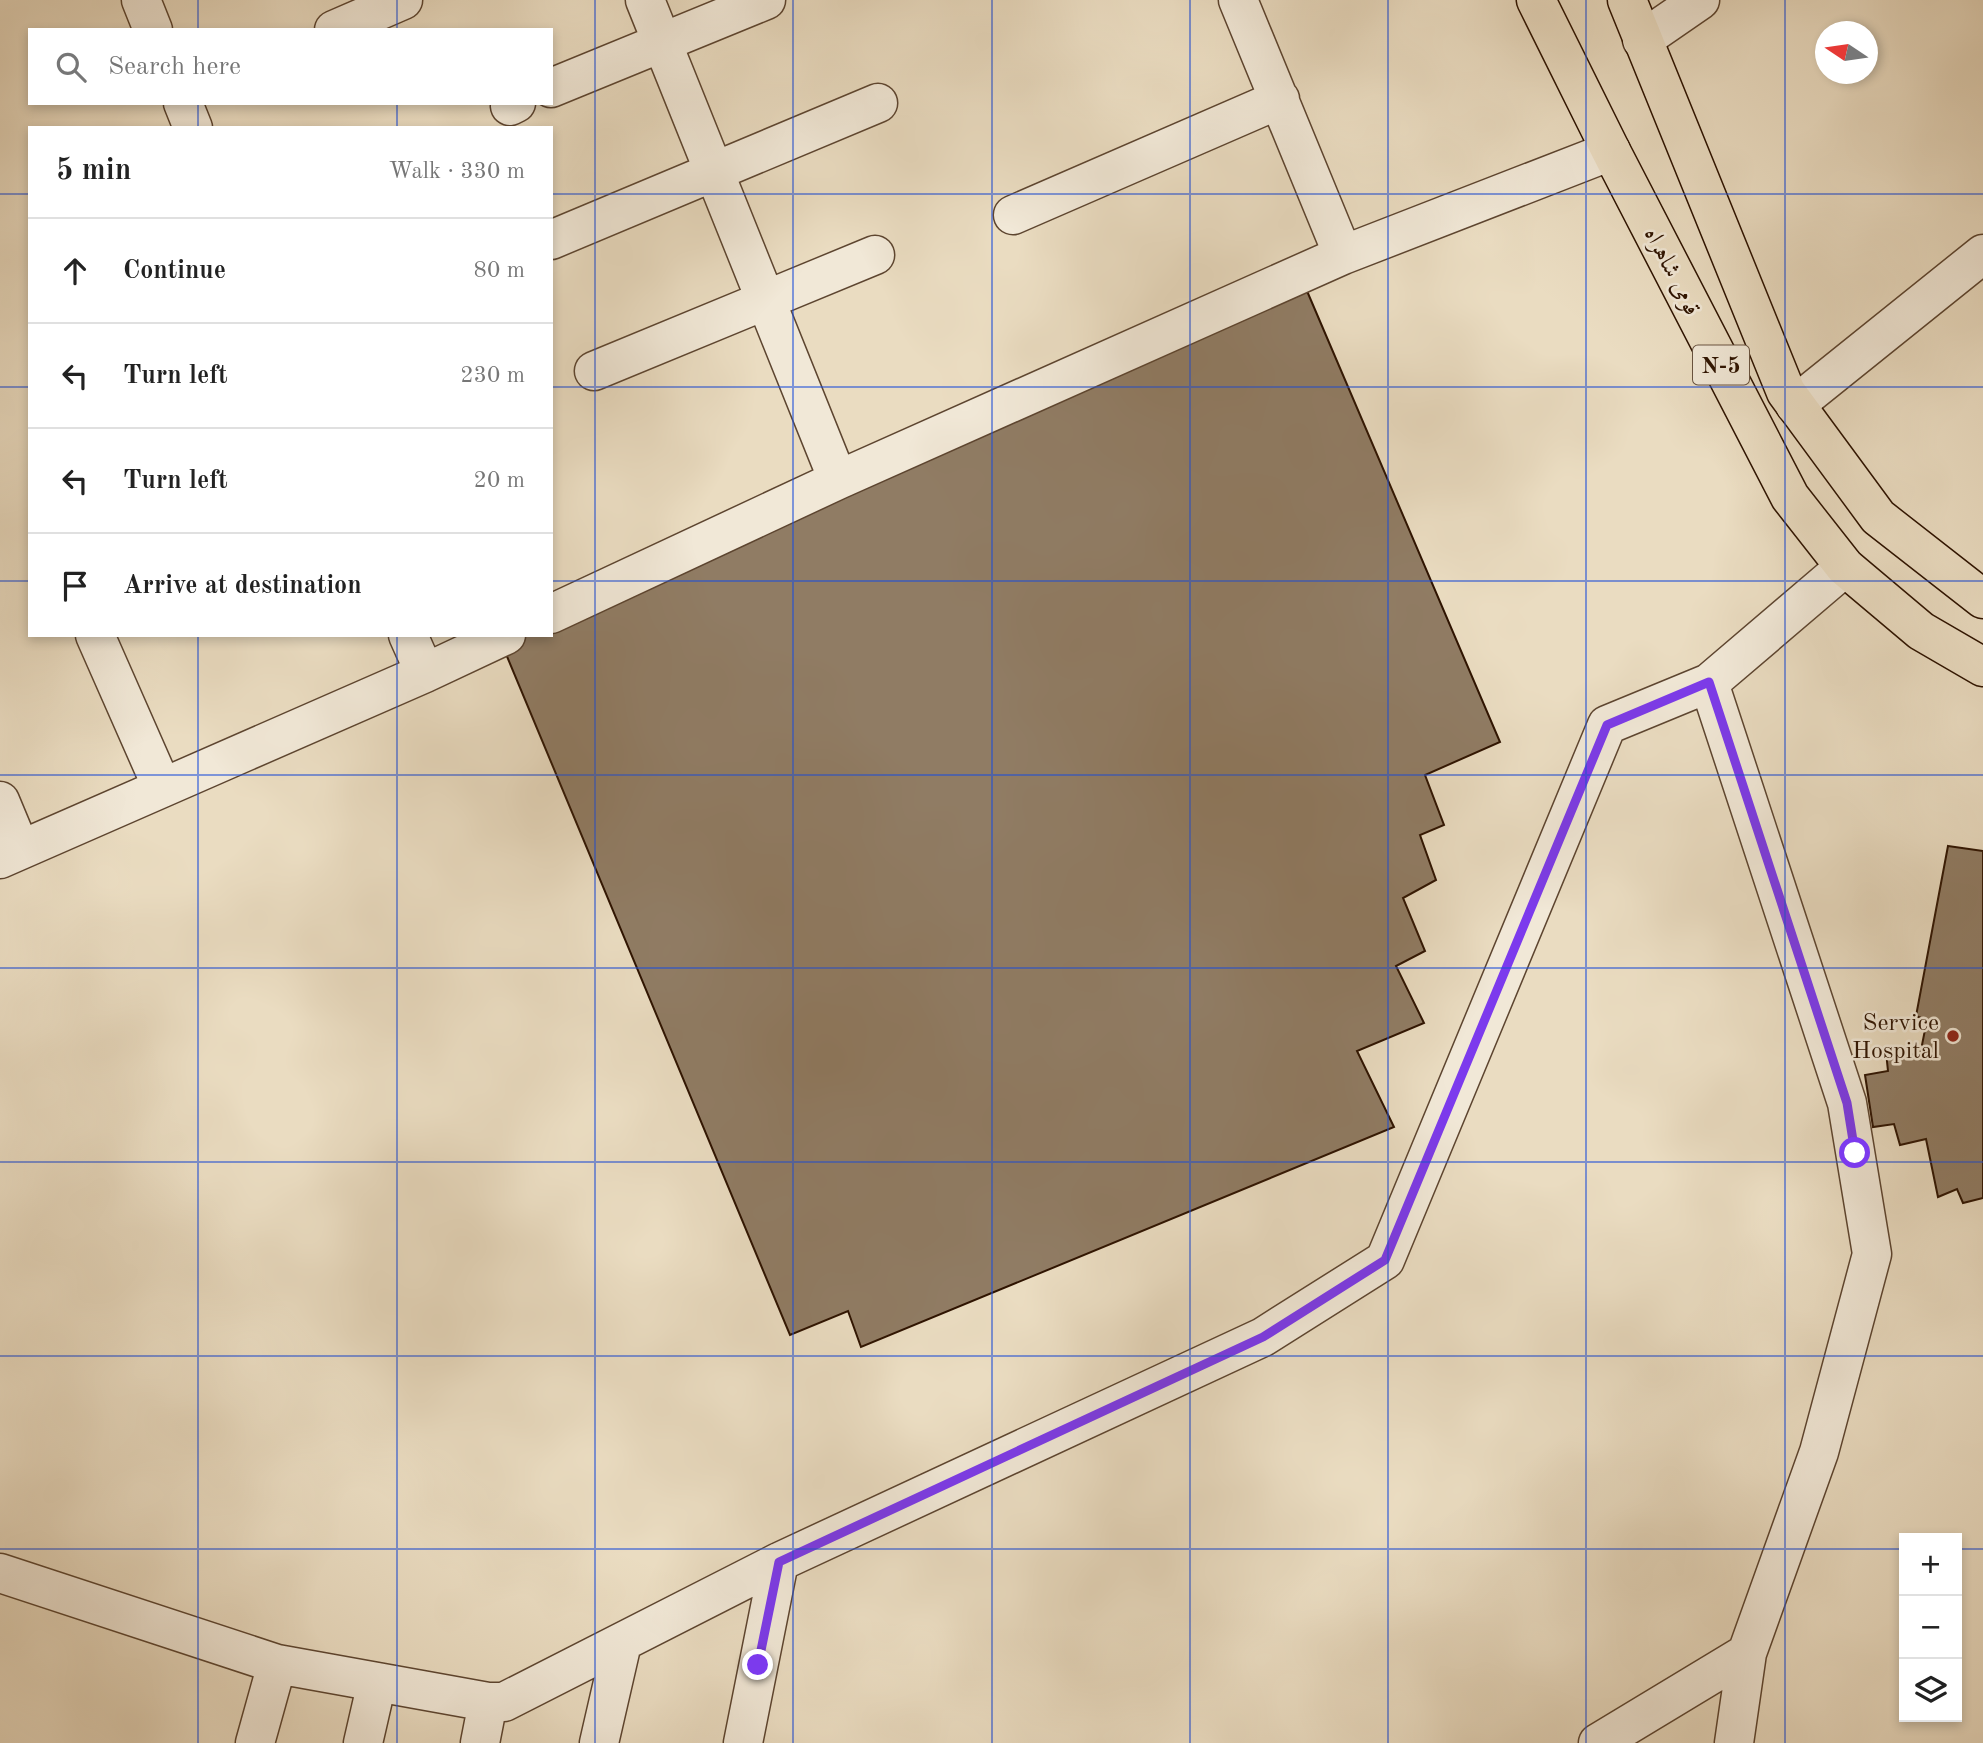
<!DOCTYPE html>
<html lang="en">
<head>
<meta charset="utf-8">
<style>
	body { margin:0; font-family:"Old Standard TT",Amiri,serif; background:#f6f6f6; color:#222 }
	.controls { position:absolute; right:21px; bottom:21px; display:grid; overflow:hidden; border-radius:0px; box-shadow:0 4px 10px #0003 }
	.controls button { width:63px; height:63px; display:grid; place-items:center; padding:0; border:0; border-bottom:2px solid #e0e0e0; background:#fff; color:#222; font:35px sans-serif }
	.compass { position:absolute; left:1815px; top:21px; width:63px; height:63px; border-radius:50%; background:#fff; box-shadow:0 4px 10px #0003; rotate:283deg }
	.stop { position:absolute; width:21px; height:21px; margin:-16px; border:5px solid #7c3aed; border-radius:50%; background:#fff }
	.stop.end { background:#7c3aed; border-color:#fff; box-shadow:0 2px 7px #0008 }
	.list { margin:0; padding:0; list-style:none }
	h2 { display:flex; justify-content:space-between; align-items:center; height:91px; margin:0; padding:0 28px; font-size:30px }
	h2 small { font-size:23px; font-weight:400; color:#767676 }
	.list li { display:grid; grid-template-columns:46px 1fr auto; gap:21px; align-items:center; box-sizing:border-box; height:105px; padding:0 28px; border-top:2px solid #e0e0e0 }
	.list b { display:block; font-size:26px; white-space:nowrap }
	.list em { font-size:23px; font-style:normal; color:#767676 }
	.icon { flex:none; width:38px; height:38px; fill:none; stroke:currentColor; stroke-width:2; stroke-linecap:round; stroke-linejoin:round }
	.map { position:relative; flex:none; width:1983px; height:1743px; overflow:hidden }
	.search { position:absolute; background:#fff; box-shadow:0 4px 10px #0003; left:28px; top:28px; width:525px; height:77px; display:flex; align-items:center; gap:18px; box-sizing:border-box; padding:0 24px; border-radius:0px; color:#767676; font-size:26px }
	.panel { position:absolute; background:#fff; box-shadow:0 4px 10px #0003; left:28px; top:126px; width:525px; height:511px; border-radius:0px }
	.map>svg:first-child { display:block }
	.building { fill:#907c64; stroke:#2e1300; stroke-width:2 }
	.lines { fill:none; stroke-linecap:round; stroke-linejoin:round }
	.street-casing { stroke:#5d4530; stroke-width:41 }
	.highway-casing { stroke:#2e1300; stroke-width:41 }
	.street { stroke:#f1e8d7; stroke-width:38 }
	.highway { stroke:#eadcc1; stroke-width:38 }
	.route { stroke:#7c3aed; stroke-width:9 }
	.grid { fill:none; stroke:#1d4ed8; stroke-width:2; stroke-opacity:0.55 }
	.poi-dot { fill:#8f2418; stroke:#f1e8d7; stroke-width:2.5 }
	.labels { text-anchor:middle; stroke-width:5; stroke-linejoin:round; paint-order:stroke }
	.shield { fill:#f1e8d7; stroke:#685340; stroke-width:2 }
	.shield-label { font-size:23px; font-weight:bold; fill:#2e1300 }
	.street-label { font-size:24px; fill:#2e1300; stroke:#f1e8d7 }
	.poi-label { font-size:24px; fill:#2e1300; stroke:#f1e8d7; text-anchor:end }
</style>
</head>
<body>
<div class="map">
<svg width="1983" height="1743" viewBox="0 0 1983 1743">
	<rect width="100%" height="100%" fill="#eadcc1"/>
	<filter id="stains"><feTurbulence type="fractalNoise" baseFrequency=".00286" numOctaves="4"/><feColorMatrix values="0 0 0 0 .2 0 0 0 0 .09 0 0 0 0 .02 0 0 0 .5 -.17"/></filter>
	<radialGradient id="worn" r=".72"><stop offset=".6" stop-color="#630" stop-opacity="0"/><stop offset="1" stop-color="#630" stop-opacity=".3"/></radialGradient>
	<path class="building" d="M1307 291 1500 742 1425 775 1444 825 1420 835 1436 880 1403 898 1425 951 1396 966 1424 1023 1357 1051 1394 1127 861 1347 848 1311 790 1335 501 642 517 635H551V620Z
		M1948 846 1983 851V1198L1963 1203 1957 1189 1938 1197 1926 1139 1900 1145 1894 1124 1873 1127 1865 1075 1888 1071 1886 1052 1920 1055 1927 1020 1916 1016Z"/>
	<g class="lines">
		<g class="street-casing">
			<path id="street" d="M141 0 153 30
				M645 0 838 480
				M1238 0 1343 255
				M334 30 403 0
				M1642 40 1700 0
				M551 88 766 0
				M183 103 193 128
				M510 106 516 103
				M1013 215 1280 99
				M551 240 878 103
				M594 371 875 255
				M1795 405 1983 254
				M551 614 838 480 1343 255 1611 151
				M95 635 162 787
				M408 635 425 673
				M1709 683 1847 1103 1872 1254 1819 1452 1747 1653 1734 1743
				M0 801 20 849
				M0 859 425 673 506 635
				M0 1573 277 1664 488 1702H504L779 1562 1263 1337 1385 1260 1607 725 1709 683 1845 567
				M255 1743 277 1664
				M363 1743 377 1682
				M480 1743 488 1702
				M599 1743 622 1643
				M743 1743 779 1562
				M1598 1743 1747 1653"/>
		</g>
		<g class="highway-casing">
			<path id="highway" d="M1536 0 1611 151 1790 497 1845 567 1921 631 1983 667
				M1627 0 1786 392 1878 517 1983 599"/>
		</g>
		<use href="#street" class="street"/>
		<use href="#highway" class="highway"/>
	</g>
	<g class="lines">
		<path class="route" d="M758 1665 779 1562 1263 1337 1385 1260 1607 725 1709 682 1847 1103 1855 1153"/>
	</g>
	<path class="grid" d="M198 0V30M397 0V30M595 0V1743M793 0V1743M992 0V1743M1190 0V1743M1388 0V1743M1586 0V1743M1785 0V1743M198 103V128M397 103V128M0 194H30M551 194H1983M0 387H30M551 387H1983M0 581H30M551 581H1983M198 635V1743M397 635V1743M0 775H1983M0 968H1983M0 1162H1983M0 1356H1983M0 1549H1904M1957 1549H1983"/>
	<circle class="poi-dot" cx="1953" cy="1036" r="7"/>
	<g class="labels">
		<rect class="shield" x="1693" y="345.5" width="56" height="39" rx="5"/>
		<g class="shield-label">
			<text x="1721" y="373">N-5</text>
		</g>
		<g class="street-label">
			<text transform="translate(1673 271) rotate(63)" y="8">قومی شاہراہ</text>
		</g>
		<g class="poi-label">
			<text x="1939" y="1030">Service<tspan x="1939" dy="28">Hospital</tspan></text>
		</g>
	</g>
	<rect width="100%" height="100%" filter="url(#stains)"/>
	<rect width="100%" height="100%" fill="url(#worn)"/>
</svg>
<div class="controls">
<button>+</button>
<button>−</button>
<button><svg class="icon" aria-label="layers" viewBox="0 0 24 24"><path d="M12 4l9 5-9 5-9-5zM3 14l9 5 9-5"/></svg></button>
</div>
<svg class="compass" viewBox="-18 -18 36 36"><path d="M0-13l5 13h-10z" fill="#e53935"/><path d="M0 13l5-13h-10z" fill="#767676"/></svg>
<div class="stop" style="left:1855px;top:1153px"></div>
<div class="stop end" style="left:758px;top:1665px"></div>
<div class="search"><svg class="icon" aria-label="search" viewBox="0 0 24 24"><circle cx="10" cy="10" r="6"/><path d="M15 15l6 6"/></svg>Search here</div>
<section class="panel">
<h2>5 min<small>Walk · 330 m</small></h2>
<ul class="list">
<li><svg class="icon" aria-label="ahead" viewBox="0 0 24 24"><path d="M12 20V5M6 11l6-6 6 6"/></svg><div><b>Continue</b></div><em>80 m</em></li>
<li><svg class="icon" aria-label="left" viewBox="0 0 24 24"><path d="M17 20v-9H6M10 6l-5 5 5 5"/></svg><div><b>Turn left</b></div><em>230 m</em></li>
<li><svg class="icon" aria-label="left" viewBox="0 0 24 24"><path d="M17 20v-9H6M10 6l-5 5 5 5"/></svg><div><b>Turn left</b></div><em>20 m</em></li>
<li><svg class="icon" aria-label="arrive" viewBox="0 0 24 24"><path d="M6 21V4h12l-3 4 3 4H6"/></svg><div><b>Arrive at destination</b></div></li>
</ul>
</section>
</div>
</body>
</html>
